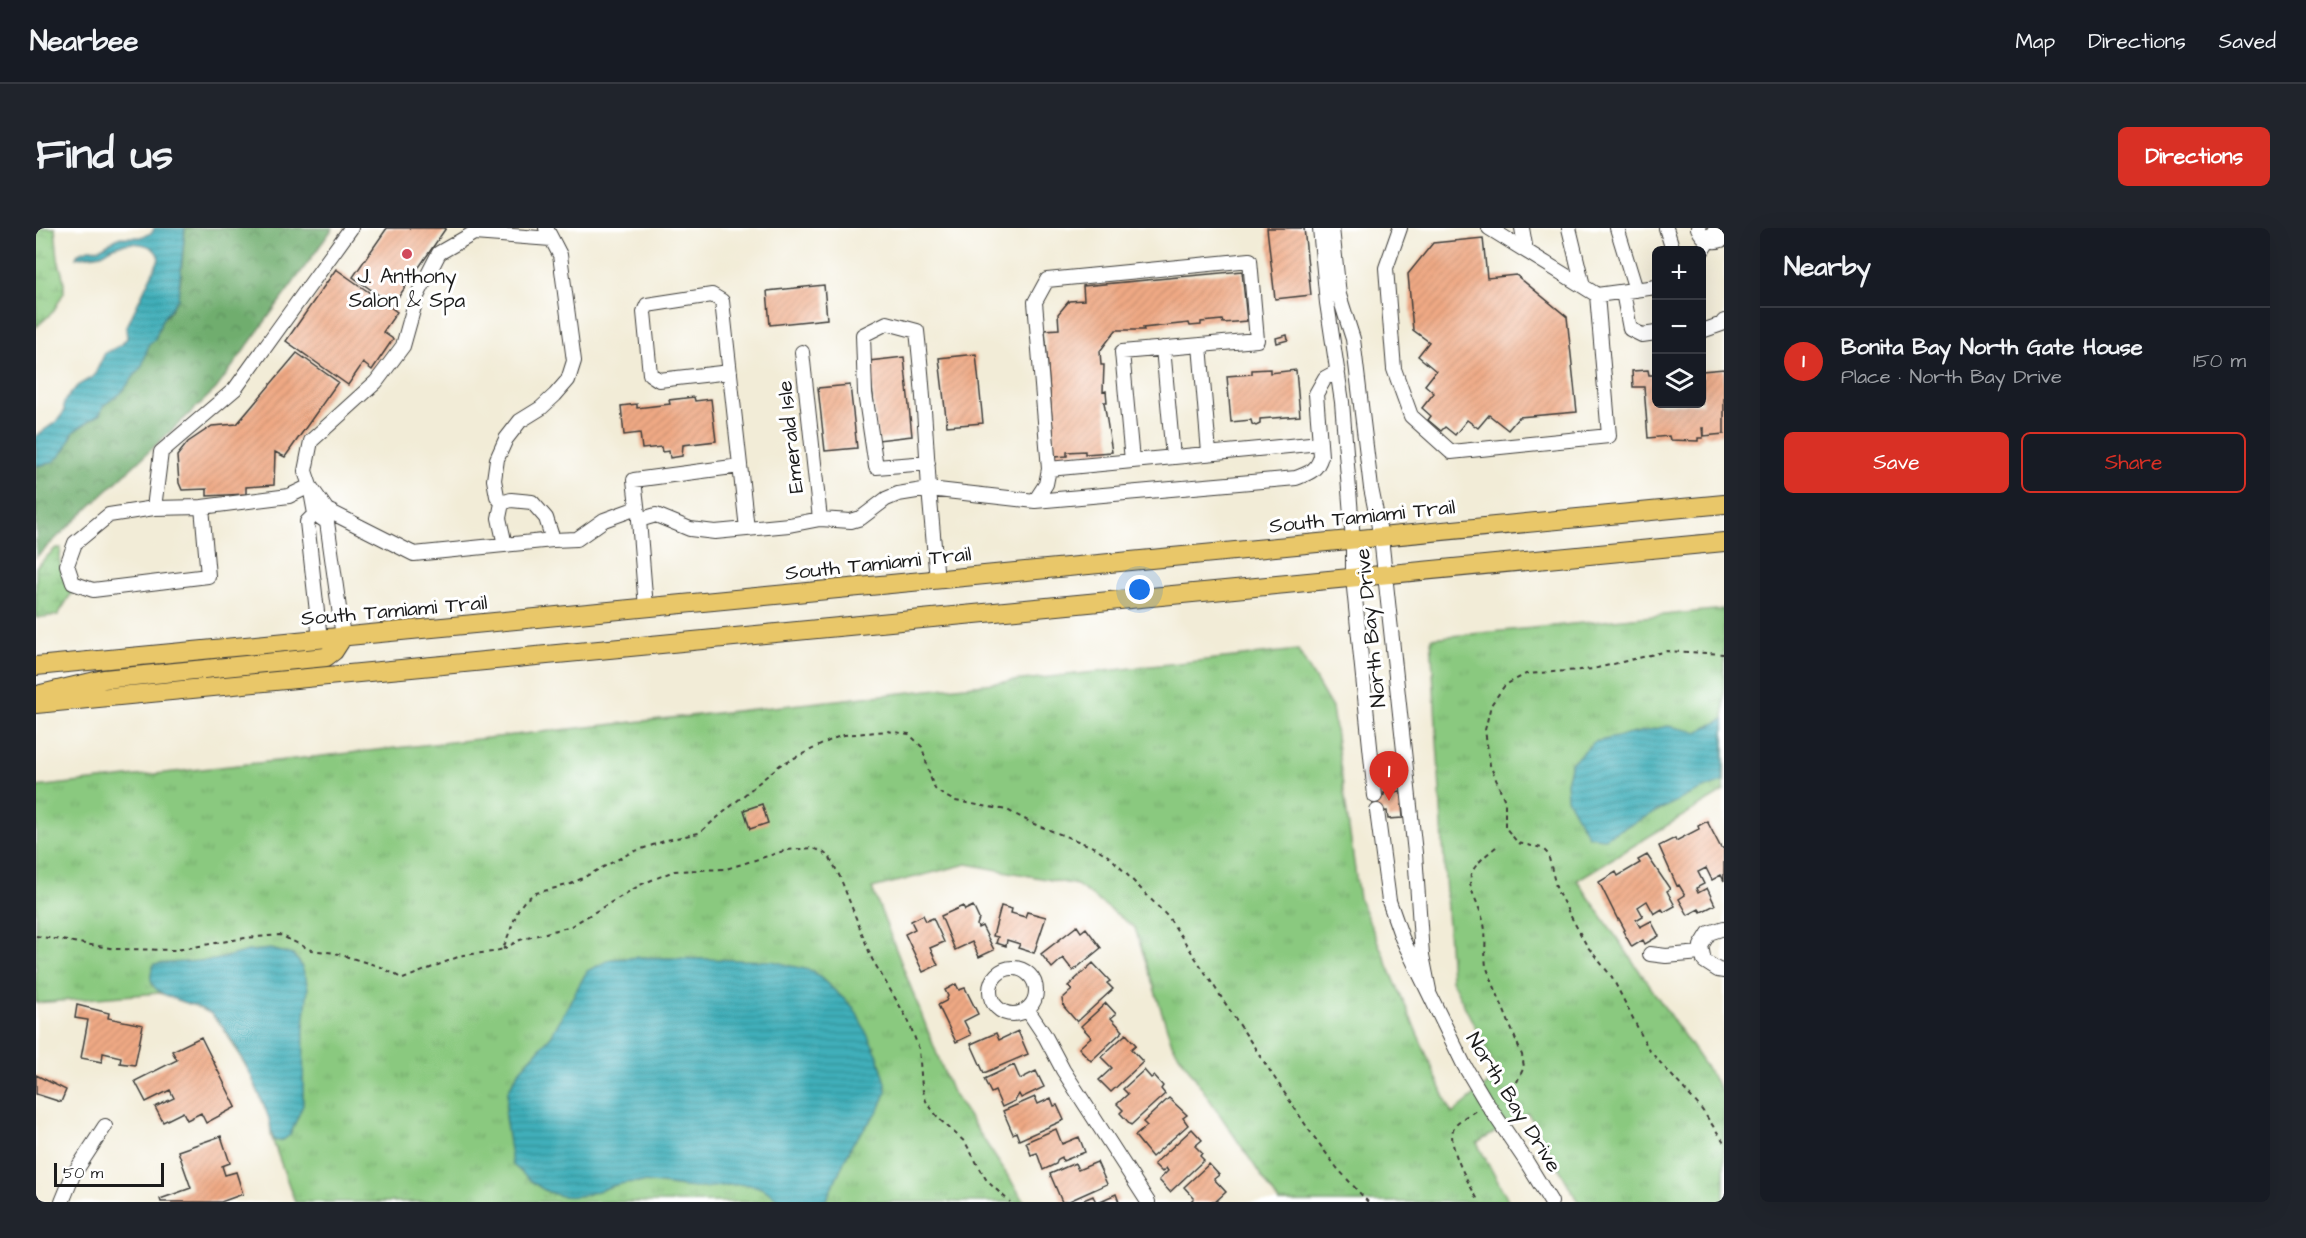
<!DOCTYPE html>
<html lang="en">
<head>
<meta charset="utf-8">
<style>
	body { margin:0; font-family:"Architects Daughter",sans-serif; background:#20242c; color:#f1f3f6 }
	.controls { position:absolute; right:18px; top:18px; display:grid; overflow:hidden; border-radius:9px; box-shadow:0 6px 24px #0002 }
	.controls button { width:54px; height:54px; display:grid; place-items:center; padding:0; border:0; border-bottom:2px solid #363941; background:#171b24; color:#f1f3f6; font:30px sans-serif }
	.scale { position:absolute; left:18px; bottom:15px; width:110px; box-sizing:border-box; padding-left:6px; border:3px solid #1c1c1c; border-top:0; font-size:16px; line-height:21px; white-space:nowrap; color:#1c1c1c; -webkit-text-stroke:4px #fff; paint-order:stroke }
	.you { position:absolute; left:1104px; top:362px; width:21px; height:21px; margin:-15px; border:4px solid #fff; border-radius:50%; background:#1a73e8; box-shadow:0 0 0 9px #1a73e833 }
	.badge { display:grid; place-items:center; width:39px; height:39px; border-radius:50%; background:#d93025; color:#fff; font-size:20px; font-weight:700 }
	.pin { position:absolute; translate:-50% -50px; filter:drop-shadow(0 2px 3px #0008) }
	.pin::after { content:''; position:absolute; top:32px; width:21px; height:18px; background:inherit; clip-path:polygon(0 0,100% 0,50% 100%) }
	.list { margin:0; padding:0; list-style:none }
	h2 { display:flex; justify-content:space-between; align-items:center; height:78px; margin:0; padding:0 24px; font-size:26px }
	h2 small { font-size:20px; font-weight:400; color:#9ea1a6 }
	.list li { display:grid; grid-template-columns:39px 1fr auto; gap:18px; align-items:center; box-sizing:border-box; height:108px; padding:0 24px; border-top:2px solid #363941 }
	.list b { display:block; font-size:22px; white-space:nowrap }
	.list p { margin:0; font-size:20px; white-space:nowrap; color:#9ea1a6 }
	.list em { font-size:20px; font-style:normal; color:#9ea1a6 }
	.actions { display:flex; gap:12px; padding:18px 24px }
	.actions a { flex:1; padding:14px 0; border:2px solid #d93025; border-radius:9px; text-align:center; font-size:21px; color:#d93025 }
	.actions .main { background:#d93025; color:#fff }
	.icon { flex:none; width:33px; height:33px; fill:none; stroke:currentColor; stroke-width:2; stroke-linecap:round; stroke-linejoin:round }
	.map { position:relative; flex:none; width:1688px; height:974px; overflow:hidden; border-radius:9px }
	header { display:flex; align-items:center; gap:36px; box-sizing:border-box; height:84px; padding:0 30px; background:#171b24; border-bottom:2px solid #363941 }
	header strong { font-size:28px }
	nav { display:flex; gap:33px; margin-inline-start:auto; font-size:21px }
	.intro { display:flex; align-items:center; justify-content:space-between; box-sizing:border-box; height:144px; padding:0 36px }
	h1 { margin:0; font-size:42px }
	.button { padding:15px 27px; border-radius:9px; background:#d93025; color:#fff; font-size:21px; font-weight:700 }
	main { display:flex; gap:36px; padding:0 36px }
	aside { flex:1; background:#171b24; border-radius:9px; box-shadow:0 6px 24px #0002 }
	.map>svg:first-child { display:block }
	.grass { fill:url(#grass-tufts); stroke:#53724e; stroke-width:1.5 }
	.forest { fill:url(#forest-crowns); stroke:#466445; stroke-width:1.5 }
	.wetland { fill:url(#wetland-marsh); stroke:#53724e; stroke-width:1.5 }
	.water { fill:url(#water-rules); stroke:#2e666b; stroke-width:1.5 }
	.building { fill:url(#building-hatch) }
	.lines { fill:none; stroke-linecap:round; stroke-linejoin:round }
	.minor-casing { stroke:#3c3b38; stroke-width:16 }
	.major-casing { stroke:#3c3b38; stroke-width:20 }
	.path { stroke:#3c3b38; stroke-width:2; stroke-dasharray:4.5 4.5; stroke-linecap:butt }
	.minor { stroke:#fff; stroke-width:14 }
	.major { stroke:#e9c769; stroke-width:18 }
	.poi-dot { fill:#d1495b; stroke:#fff; stroke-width:2 }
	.labels { text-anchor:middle; stroke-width:6; stroke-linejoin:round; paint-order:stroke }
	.poi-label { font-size:21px; fill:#1c1c1c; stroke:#fff }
	.street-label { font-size:21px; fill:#1c1c1c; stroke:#fff }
</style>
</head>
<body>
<header>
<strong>Nearbee</strong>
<nav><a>Map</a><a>Directions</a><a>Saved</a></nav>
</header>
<div class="intro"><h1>Find us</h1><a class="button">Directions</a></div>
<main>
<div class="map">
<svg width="1688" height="974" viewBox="0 0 1688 974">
	<defs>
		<pattern id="grass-tufts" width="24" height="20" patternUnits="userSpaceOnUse" patternTransform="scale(1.5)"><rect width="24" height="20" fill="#8ac97f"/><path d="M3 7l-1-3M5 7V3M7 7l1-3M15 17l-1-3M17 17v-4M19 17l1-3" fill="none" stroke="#76ac6d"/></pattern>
		<pattern id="forest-crowns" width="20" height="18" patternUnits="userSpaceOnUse" patternTransform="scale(1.5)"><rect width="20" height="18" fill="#6fad6e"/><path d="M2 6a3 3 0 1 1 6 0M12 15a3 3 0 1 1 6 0" fill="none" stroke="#5a8c5a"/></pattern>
		<pattern id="wetland-marsh" width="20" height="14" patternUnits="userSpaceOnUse" patternTransform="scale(1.5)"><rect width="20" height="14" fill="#8ac97f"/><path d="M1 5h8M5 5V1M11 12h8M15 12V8" fill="none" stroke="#76ac6d"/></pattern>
		<pattern id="water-rules" width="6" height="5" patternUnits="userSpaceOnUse" patternTransform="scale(1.5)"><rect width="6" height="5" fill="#3fafba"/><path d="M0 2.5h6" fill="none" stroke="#348e96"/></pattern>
		<pattern id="building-hatch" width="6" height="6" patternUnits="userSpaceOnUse" patternTransform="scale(1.5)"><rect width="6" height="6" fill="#efa984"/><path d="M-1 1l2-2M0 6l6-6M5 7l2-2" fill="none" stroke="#cc9171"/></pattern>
	</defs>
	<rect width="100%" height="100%" fill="#fff"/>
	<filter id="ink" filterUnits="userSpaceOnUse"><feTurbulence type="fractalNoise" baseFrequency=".0167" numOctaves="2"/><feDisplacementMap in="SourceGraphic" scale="12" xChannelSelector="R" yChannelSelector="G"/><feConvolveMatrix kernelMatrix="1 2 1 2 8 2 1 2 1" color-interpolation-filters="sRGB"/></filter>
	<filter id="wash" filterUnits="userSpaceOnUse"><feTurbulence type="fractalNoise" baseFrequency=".008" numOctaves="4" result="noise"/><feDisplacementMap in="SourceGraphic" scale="24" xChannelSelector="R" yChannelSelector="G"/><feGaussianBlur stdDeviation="1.35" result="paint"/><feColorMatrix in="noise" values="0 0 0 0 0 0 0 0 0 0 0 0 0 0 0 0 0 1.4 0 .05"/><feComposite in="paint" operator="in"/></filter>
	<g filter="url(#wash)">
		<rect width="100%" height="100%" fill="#f2ecd7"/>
		<path class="grass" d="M1688 381V563L1541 652 1688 866V974H1542L1492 885 1441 915 1473 974H1243L1136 816 1099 700 1041 657 931 636 836 660 915 862 989 974H259L235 908 234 892 214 845 186 798 174 785 149 773 123 765 0 775V559L1262 422 1296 480 1323 670 1416 886 1463 847 1415 751 1395 410Z"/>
		<path class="forest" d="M149 0H297L180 161 0 329V238L15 235 29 222 38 203 64 186 68 177 85 165 106 138 113 116 119 111 126 92 135 82 144 57Z"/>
		<path class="wetland" d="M0 0H19L22 30 28 53V64L17 84 0 99Z
			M20 320H25C23 335 23 353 38 361L22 387 0 390V339Z"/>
		<path class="water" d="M118 0H149L142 71 126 92 119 111 113 116 106 138 85 165 68 177 64 186 38 203 29 222 23 229 15 235 0 238V208L21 193 28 184V174L41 158 58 148 69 125 85 117 91 110 90 100 123 31C120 13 92 13 78 19 73 21 69 25 65 26 57 28 48 28 40 30L42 25 53 21H63L84 9H104L116 5Z
			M1688 491 1687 554 1657 565 1568 610 1552 608 1531 570 1530 554 1535 535 1558 514 1632 498 1661 504Z
			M235 721 257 727 264 735 270 750 272 760 268 799 267 877 254 907 247 912 239 913C234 906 236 899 233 891 225 866 195 801 175 786 154 770 101 772 118 736L179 732 212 723Z
			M604 729 736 733 777 743 818 780 842 828 850 855V865L843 882 817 915 789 974H745C736 966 726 958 713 957 697 955 679 960 662 960 636 960 610 950 584 956 564 961 543 973 521 967 504 963 489 948 476 936L469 889 472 863 484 842 515 808 551 743 575 731Z"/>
		<g id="blocks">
			<path class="building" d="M351 0H410L357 77 317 49Z
				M1231 0H1268L1275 67 1239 71Z
				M1447 10 1451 50 1480 47 1531 89 1541 184 1483 189 1472 202 1453 187 1442 200 1431 192 1419 207 1409 199 1405 203 1392 192 1395 188 1386 180 1398 165 1389 157 1400 143 1382 128 1393 114 1377 102 1372 46 1397 15Z
				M300 41 361 84 347 104 357 111 336 142 327 135 312 157 250 113Z
				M1206 43 1211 93 1187 95 1186 92 1165 94V97L1154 98 1153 95 1107 100 1108 102H1080L1064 123 1065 137H1068L1067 164 1070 163 1071 174H1068L1076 224 1049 226V223L1031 224V228L1019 229 1009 102 1023 101 1022 86 1033 73 1048 72 1047 58Z
				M788 57 791 91 734 97 731 63Z
				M1251 107 1252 112 1241 115 1240 110Z
				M261 125 302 154 249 229 239 224 238 257 210 259V266L171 268V261L146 262 143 255 141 228 152 214 176 198 201 196Z
				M940 126 947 195 911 198 903 130Z
				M868 129 876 208 842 212 833 133Z
				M1234 141V145L1260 142 1264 188 1224 191V196L1220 198 1216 196 1215 192 1195 194 1191 148 1216 146V142Z
				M1688 141V206L1668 208V200H1666L1667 210H1662V213L1634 212 1633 208 1612 210 1608 159H1597L1596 143 1612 142 1613 147H1620V176H1666V143Z
				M814 157 821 220 789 223 782 160Z
				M658 169 659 173 675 171 680 213 647 217 646 228 634 230 633 223 626 224 625 219 606 221 604 205 588 207 585 178 601 176V180L634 176 633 172Z
				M1365 563V566L1368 565 1369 577H1366L1367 590 1352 591 1351 583 1338 584 1336 569 1348 567V565Z
				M726 576 732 595 714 601 708 582Z
				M1671 593 1685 620H1688V653L1685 647 1676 652 1670 640 1662 644 1668 656 1660 660 1662 665 1671 660 1679 677 1665 684 1663 681 1652 687 1643 671 1649 667 1643 657 1641 658 1623 618 1639 610 1640 613 1663 601 1662 598Z
				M1611 627 1634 661 1631 663 1639 678 1628 684 1626 681 1618 686 1611 673 1602 679 1607 688 1600 692 1604 699 1615 693 1623 708 1609 716 1607 712 1596 719 1587 703 1589 702 1583 691 1582 692 1563 654 1580 644 1582 648 1604 635 1602 632Z
				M927 678 929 682 937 678 943 691 941 697 942 700 946 698 958 722 943 729 936 714 919 722 905 688Z
				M965 678 976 681 975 685 989 689 991 684 1010 689 998 725 982 720 984 716 971 712 970 718 960 715 962 709 957 708Z
				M887 687 890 693 897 690 908 714 894 720 902 737 887 744 869 706 879 701 875 693Z
				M1041 698 1045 704 1050 700 1065 720 1037 743 1027 730 1016 740 1005 726Z
				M1057 735 1074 753 1071 755 1077 761 1041 794 1028 779 1026 771 1036 762 1032 758Z
				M920 756 923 762 929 760 942 786 928 793 935 807 920 814 902 777 910 773 912 768 909 762Z
				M1070 775 1080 786 1075 790 1087 803 1055 833 1043 820 1055 809 1045 798Z
				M41 777 73 785 72 790 107 797 99 837 84 835 85 829 67 825 66 834 45 830 52 792 39 790Z
				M982 803 992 826 948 845 935 816 960 805 963 812Z
				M1090 806 1100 817 1095 821 1107 834 1075 864 1063 852 1076 840 1065 829Z
				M165 809 200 879 170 895 165 885 151 892 147 884 127 894 119 879 138 870 134 862 110 874 99 853 141 832 136 823Z
				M978 837 984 851 1000 843 1008 859 985 870 983 866 979 873 966 879 959 863 955 865 948 851Z
				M1108 842 1115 850 1118 848 1127 858 1125 861 1129 866 1095 897 1084 885 1087 882 1081 876 1092 866 1087 861Z
				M0 847 30 862 25 874 0 866Z
				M999 869 1002 876 1015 870 1018 878 1021 877 1028 892 983 912 980 904 977 906 967 883Z
				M1133 870 1151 887 1147 890 1152 897 1116 929 1099 908 1111 898 1107 894Z
				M1020 901 1026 916 1043 909 1049 924 1027 933 1026 929 1022 931 1020 936 1007 942 1001 925 995 927 990 914Z
				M1156 901 1166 912 1159 918 1166 925 1164 928 1168 932 1134 964 1123 952 1132 943 1130 940 1126 944 1118 936Z
				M185 908 194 935 186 938 189 947 200 944 207 966 185 974H125L124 971 155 960 142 923Z
				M1061 934 1071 956 1031 974H1026L1014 946 1039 935 1042 942Z
				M1173 936 1183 947 1178 951 1190 964 1179 974H1154L1158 970 1148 959Z
				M1080 966 1083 974H1062Z
				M1057 968 1060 974H1043Z"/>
		</g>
	</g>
	<g filter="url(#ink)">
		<use href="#blocks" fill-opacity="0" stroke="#3c3b38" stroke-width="1.5"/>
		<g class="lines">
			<g class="minor-casing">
				<path id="minor" d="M510 0 524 27 538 133 532 152 519 167 505 180 484 193 470 211 461 231 458 252 461 268 466 275 475 272 496 274 510 290 517 312 541 311 568 292 601 280
					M1284 0 1291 75 1306 174 1317 312V350L1339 568
					M1296 0 1303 67 1317 111 1335 260 1345 309 1379 625 1386 727 1393 762
					M1364 0 1350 40 1358 141 1375 188 1415 224 1573 208 1561 67
					M1453 0 1561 67
					M1486 0 1490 23
					M1533 0 1547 58
					M1581 0 1600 62
					M1630 0 1637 22
					M1662 0C1667 12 1676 16 1688 11
					M515 11 438 5 403 25 381 68 367 118 340 154 275 213 269 243 274 258 291 282 378 326 517 312
					M1666 23 1680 0
					M1587 64 1594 101 1606 107 1620 105
					M1561 67 1620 59
					M1666 103 1686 96 1688 93
					M1164 117 1173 225
					M1127 120 1137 229
					M766 124 784 291
					M694 144 623 152 614 146 608 84 611 77 676 67 686 73 711 301
					M892 235 840 239 829 165 827 107 851 95 881 103C887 156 890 208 893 261L999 273 1260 250C1273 245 1281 243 1285 228L1280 166 1289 150 1302 143
					M1013 241 1284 215
					M999 273 1010 256 1013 241 999 74 1011 52 1214 32 1221 112 1086 124 1096 233
					M466 275 463 290 469 317
					M166 279 172 348 57 362 37 355 31 337 39 315 73 287 118 280Z
					M166 279 253 268 274 258 279 286 291 294 307 409
					M118 280 125 224 199 161 315 0
					M279 286 271 294 284 411
					M602 286 598 252 704 238
					M610 380 603 292 620 287 654 301 679 304 753 297 784 291 815 293 825 290 850 271 862 266 893 261 901 352
					M1341 583 1353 673 1366 710 1428 837 1450 874 1490 933 1515 974
					M1688 700 1673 705 1665 718 1668 733 1682 742 1688 743
					M1614 726 1630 728 1665 725
					M954 763a23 23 0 1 1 46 0a23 23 0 1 1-46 0Z
					M991 781 1009 808 1027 842 1112 974
					M26 974 37 947 69 898"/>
			</g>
			<g class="major-casing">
				<path id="major" d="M0 438 1688 276
					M5 466 68 451 290 429 298 423 307 409
					M0 476 1688 314"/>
			</g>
			<path class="path" d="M1688 426 1631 423 1557 441 1490 446 1469 457 1455 477 1449 502 1454 537 1469 573V599L1482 615 1506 620 1512 626 1521 663 1551 718 1576 749 1613 822 1664 879 1688 914
				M1460 619C1417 653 1438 656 1448 696 1451 710 1448 724 1450 738L1486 827 1488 839 1480 856
				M0 708 80 721 140 722 209 710 244 707 275 722 299 725 345 739 367 751 427 727 456 724 467 721 482 682 489 672 500 665 535 656 594 625 631 612 663 605 744 537 799 510 808 507 851 503 873 506 886 519 895 551 899 561 907 567 919 573 971 582 998 596 1060 620 1075 630 1133 690 1273 902 1301 940 1332 974
				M467 721 484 712 535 698 606 656 638 643 690 641 751 622 777 620 787 624 794 630 804 649 836 731 872 792 883 821 886 859 890 873 903 891 929 914 951 953 974 974
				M1439 883C1433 887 1425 891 1420 896 1406 912 1434 957 1443 974"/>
			<use href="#minor" class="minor"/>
			<use href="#major" class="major"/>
		</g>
	</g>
	<circle class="poi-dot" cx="371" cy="26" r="6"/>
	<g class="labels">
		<g class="poi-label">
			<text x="371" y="55">J. Anthony<tspan x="371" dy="24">Salon &amp; Spa</tspan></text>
		</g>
		<g class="street-label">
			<text transform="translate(754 209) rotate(-96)" y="7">Emerald Isle</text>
			<text transform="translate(1326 288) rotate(-6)" y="7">South Tamiami Trail</text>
			<text transform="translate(842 335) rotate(-6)" y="7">South Tamiami Trail</text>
			<text transform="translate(358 382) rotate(-5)" y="7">South Tamiami Trail</text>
			<text transform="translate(1334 400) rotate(-96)" y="7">North Bay Drive</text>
			<text transform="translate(1478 874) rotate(58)" y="7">North Bay Drive</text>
		</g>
	</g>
</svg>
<div class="controls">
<button>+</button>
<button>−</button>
<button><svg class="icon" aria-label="layers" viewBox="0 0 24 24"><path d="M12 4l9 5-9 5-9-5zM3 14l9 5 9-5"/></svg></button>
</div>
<div class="scale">50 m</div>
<div class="you"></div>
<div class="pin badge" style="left:1353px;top:573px">1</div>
</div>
<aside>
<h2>Nearby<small></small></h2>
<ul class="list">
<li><span class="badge">1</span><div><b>Bonita Bay North Gate House</b><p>Place · North Bay Drive</p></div><em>150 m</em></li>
</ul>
<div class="actions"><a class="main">Save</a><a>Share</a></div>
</aside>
</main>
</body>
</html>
